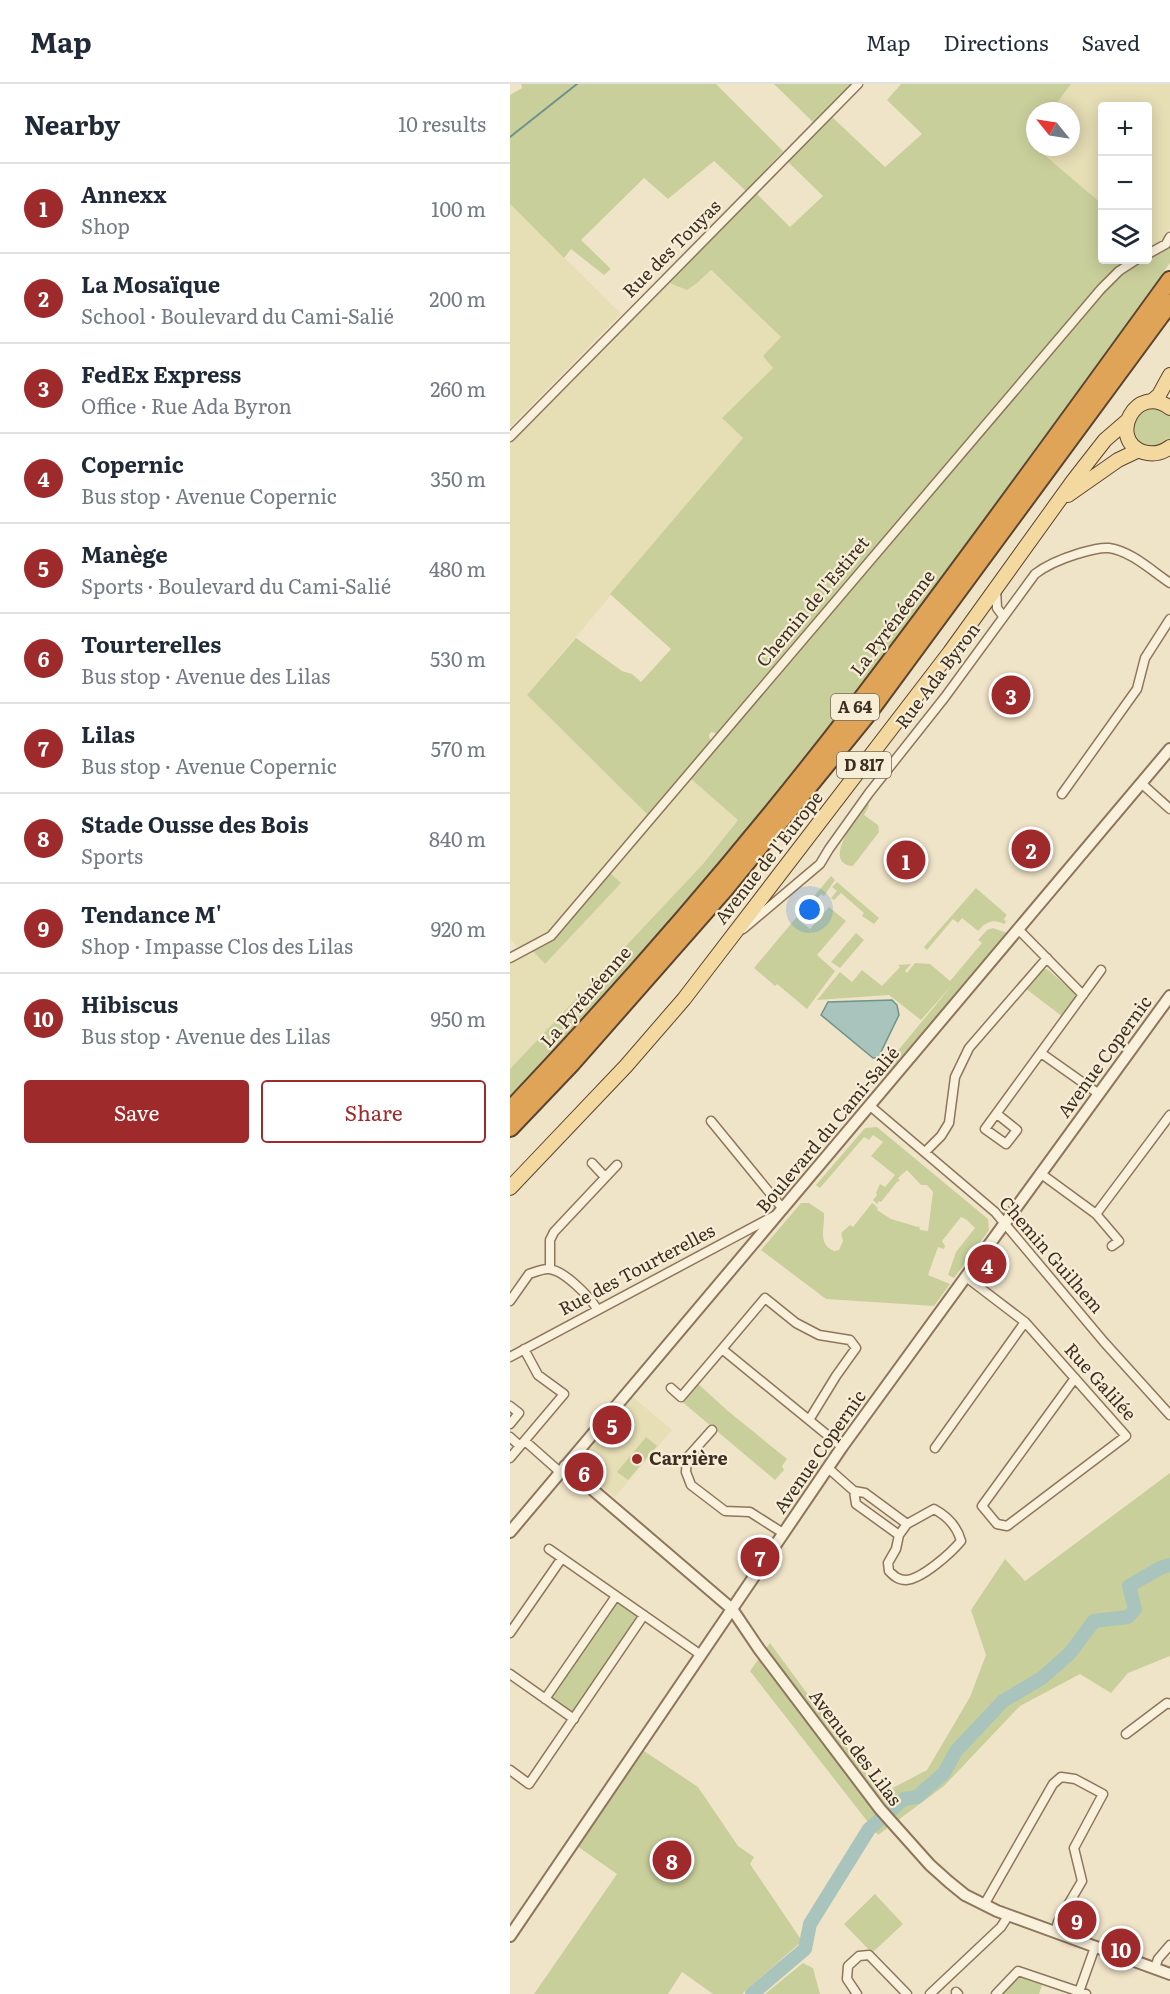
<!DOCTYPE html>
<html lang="en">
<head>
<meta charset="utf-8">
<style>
	body { margin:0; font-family:Literata,serif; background:#f2f2f3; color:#1f2937 }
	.controls { position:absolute; right:18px; top:18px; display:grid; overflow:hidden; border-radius:6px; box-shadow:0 3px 15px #0003 }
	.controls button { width:54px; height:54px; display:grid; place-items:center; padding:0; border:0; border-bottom:2px solid #e0e1e3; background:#fff; color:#1f2937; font:30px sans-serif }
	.compass { position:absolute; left:516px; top:18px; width:54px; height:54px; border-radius:50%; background:#fff; box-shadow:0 3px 15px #0003; rotate:300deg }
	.you { position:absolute; left:300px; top:826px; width:21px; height:21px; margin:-15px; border:4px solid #fff; border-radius:50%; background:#1a73e8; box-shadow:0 0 0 9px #1a73e833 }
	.badge { display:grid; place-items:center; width:39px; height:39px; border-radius:50%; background:#9e2a2b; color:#fff; font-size:20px; font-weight:700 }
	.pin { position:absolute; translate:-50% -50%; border:3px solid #fff; box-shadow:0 2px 6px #0006 }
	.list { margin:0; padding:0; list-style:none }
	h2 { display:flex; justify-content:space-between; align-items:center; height:78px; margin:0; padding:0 24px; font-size:26px }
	h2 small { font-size:20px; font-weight:400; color:#747a83 }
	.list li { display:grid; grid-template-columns:39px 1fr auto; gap:18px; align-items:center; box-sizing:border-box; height:90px; padding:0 24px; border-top:2px solid #e0e1e3 }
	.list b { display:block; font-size:22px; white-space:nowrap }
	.list p { margin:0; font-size:20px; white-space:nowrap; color:#747a83 }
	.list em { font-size:20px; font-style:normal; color:#747a83 }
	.actions { display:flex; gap:12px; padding:18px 24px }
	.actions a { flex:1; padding:14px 0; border:2px solid #9e2a2b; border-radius:6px; text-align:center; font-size:21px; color:#9e2a2b }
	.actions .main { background:#9e2a2b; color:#fff }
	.icon { flex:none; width:33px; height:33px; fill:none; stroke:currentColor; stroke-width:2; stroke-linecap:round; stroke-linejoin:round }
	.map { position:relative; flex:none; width:660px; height:1910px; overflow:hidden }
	header { display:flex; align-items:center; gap:36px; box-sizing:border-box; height:84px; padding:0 30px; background:#fff; border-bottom:2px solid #e0e1e3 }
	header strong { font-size:28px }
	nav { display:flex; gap:33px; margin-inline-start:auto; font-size:21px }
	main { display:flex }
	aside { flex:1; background:#fff }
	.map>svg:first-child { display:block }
	.farmland { fill:#e6deb5 }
	.green { fill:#c9cf9b }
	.water { fill:#a9c4bc; stroke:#6f938a; stroke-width:1.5 }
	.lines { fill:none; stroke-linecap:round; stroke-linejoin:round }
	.stream { stroke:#6f938a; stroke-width:2 }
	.river { stroke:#a9c4bc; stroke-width:14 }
	.minor-casing { stroke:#8d765c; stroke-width:11 }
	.tertiary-casing { stroke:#8d765c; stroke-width:14 }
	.primary-casing { stroke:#5b4430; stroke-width:16 }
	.motorway-casing { stroke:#5b4430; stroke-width:20 }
	.minor { stroke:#faf1dc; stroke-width:8 }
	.tertiary { stroke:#faf1dc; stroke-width:10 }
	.primary { stroke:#f3d9a0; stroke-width:14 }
	.motorway { stroke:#e0a458; stroke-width:16 }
	.poi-dot { fill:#9e2a2b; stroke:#f7eed8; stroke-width:2 }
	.labels { text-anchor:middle; stroke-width:4.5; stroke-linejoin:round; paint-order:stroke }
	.shield { fill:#f7eed8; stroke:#756857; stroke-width:1.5 }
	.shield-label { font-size:16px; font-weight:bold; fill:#3d2e20 }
	.street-label { font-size:18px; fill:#3d2e20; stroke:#f7eed8 }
	.poi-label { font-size:18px; font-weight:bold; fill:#3d2e20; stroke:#f7eed8; text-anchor:start }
</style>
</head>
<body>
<header>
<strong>Map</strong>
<nav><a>Map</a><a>Directions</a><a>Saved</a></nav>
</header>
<main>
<aside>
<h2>Nearby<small>10 results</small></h2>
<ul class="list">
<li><span class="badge">1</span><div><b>Annexx</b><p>Shop</p></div><em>100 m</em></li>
<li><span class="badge">2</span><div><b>La Mosaïque</b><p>School · Boulevard du Cami-Salié</p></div><em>200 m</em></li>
<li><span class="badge">3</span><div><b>FedEx Express</b><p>Office · Rue Ada Byron</p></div><em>260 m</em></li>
<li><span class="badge">4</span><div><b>Copernic</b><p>Bus stop · Avenue Copernic</p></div><em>350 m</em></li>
<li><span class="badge">5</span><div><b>Manège</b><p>Sports · Boulevard du Cami-Salié</p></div><em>480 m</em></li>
<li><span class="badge">6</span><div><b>Tourterelles</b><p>Bus stop · Avenue des Lilas</p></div><em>530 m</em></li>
<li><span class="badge">7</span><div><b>Lilas</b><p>Bus stop · Avenue Copernic</p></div><em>570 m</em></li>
<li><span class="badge">8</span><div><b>Stade Ousse des Bois</b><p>Sports</p></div><em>840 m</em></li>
<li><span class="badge">9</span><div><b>Tendance M'</b><p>Shop · Impasse Clos des Lilas</p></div><em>920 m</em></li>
<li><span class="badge">10</span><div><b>Hibiscus</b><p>Bus stop · Avenue des Lilas</p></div><em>950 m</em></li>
</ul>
<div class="actions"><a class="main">Save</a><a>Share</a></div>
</aside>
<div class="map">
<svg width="660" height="1910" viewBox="0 0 660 1910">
	<rect width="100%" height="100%" fill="#f0e4c8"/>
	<path class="farmland" d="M561 0H660V144L645 165 638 158V22H592V120L525 63H561V27H541Z
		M0 120 111 230 0 343Z
		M200 186 272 254 263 284 212 334 233 354 17 611 141 734 41 850 10 867 0 854V358L157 196 187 199Z
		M181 695 228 736 193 780 0 985V878L23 866 35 880 110 799 99 788Z
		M122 1312 162 1346 105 1413 65 1380Z"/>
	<path class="green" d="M11 0H206L273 67 236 107 204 77 158 115 134 94 71 156 101 185 94 191 61 165 54 174 0 120V11L12 4Z
		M264 0H343L305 40Z
		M391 0H561L541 27H525V48L518 57 592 120V176H638V158L651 170 660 157V179L353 602 286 686 149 848 0 1015V985L193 780 228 736 181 695 230 637 225 632 209 650 201 648 199 651 201 660 141 734 17 611 66 554 112 587 122 590 131 598 161 565 100 510 233 354 212 334 263 284 253 272 271 253 201 186 187 199 177 206 162 200 157 196 244 107 280 143 313 112 277 77 321 32 375 83 412 50 377 16Z
		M643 322 660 331V356L658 358 642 365C622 356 621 354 624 332Z
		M358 718 359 722 354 731 368 741 369 748 343 782C309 779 350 730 358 718Z
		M99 788 111 799 35 880 23 867 43 856Z
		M321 792 325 796 314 812 311 810 289 836 300 845 319 823 336 837 307 871 325 887 297 925 267 900 265 902 244 884Z
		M327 798 369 834 364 840 352 832 354 829 331 809 324 816 321 814 327 807 322 803Z
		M466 804 497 831 494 835 496 838 494 840C484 834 475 838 468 847L452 834 448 839 443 835 417 866 414 863Z
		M483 844 497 849 492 855 494 857 379 993 371 987 443 900 411 936 379 911 307 916 330 888 342 898 352 886 372 902 390 883 388 881 401 880 395 887 397 889 405 879 420 880 440 897 472 859 468 856 477 846Z
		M346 849 354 856 330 884 321 878Z
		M537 885 566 910V913L553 933 515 904 530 886Z
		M367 1043 478 1135 479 1146 444 1194 438 1191 446 1168 465 1144 457 1136 451 1133 432 1157 435 1162 434 1165 428 1163 418 1191 440 1200 424 1222 316 1215 251 1166 291 1119H299L314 1129C315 1143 307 1160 324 1167L329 1166 333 1157 331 1149 340 1141 343 1143 362 1119 368 1124 367 1126 381 1135 408 1143 409 1142 410 1146 418 1147 423 1108 417 1101H411L397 1086 388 1094 390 1097 387 1098 371 1118 369 1117 367 1120 363 1116 367 1111 366 1109 370 1100 375 1103 385 1091 361 1072 373 1058 363 1051 359 1056 354 1053 310 1104 306 1101 355 1044Z
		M185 1297 218 1327 277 1375 272 1382 274 1386 265 1396 170 1316Z
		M136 1353 147 1362 118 1396 107 1388Z
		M660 1389V1572L618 1589 601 1609 570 1590 510 1622 434 1702 368 1751 240 1587 260 1559 371 1710 417 1686 460 1613 476 1571 461 1526 495 1475 515 1497Z
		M103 1515 131 1535 65 1632 37 1612Z
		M134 1667 188 1703 228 1762 244 1773 240 1780 292 1857 232 1910H203L172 1888 158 1910H24L107 1790 67 1762Z
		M365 1810 393 1840 362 1869 334 1840Z
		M293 1879 303 1884 310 1910H255Z
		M509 1893 532 1901 529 1910H493Z"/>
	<path class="water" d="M382 916 387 921 389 931 368 974H363L311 931 318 918Z"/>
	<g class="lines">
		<path class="stream" d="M0 53 67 0"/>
		<path class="river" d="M242 1910 295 1865 300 1840 359 1745 394 1715 407 1713 434 1689 446 1667 493 1617 532 1594 560 1569 584 1537 618 1533 625 1525 619 1502 650 1484 660 1481"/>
		<g class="minor-casing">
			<path id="minor" d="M638 170 656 160 660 153
				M0 353 348 0
				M486 505 487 524 493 532
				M631 699 660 725
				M552 710 627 605 635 574 660 535
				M233 845 310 780 319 765 359 709 435 613 525 490C538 480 551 475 567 470 577 467 588 463 599 464 621 467 642 487 660 499
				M508 845 573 911
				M0 874 41 852 591 205 609 187 626 176
				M531 969 589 1010
				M359 1021 485 1128 594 1258 660 1331
				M487 1030 507 1046 496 1060 475 1045 591 886
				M201 1037 273 1125
				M415 1068 431 1052 439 1039 445 993 459 964 537 874
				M82 1079 95 1093
				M530 1089 586 1130 609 1157 602 1162
				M586 1130 660 1031
				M40 1185V1156L44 1148 107 1081
				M456 1193 515 1238 616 1352 497 1442 487 1440 472 1422 565 1294
				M0 1217 19 1190C25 1188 32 1185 38 1185 53 1185 80 1213 87 1225
				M212 1265 255 1214 286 1239 309 1251 340 1256 346 1264 326 1292 299 1336
				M0 1273 264 1132
				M161 1304 171 1313 212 1265 332 1363
				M0 1322 9 1329 0 1340
				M202 1346 177 1374 176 1388 181 1401 215 1427 240 1428 273 1449
				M0 1353 10 1362
				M15 1357 50 1388
				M425 1364 515 1238
				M0 1374 54 1310 28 1291 14 1265
				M318 1384 344 1407 355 1409 397 1440
				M344 1407 346 1420 389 1451
				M424 1425C437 1432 447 1442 451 1457 441 1469 412 1495 396 1496 388 1496 384 1492 379 1487L378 1479 386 1465 389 1451 397 1440Z
				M39 1465 191 1571
				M0 1549 52 1474
				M0 1590 64 1635
				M35 1615 106 1512
				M616 1650 657 1619 660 1620
				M0 1686 19 1700 134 1531
				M474 1821 543 1700 551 1693 565 1695 593 1710 564 1764 572 1797 548 1838 545 1848
				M645 1884 648 1875 660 1861
				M446 1908 448 1910
				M569 1908 585 1863
				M347 1910 337 1895 338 1882 349 1872 359 1871 397 1910
				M420 1910 491 1843 498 1832
				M486 1910 508 1887 576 1910"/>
		</g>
		<g class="tertiary-casing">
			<path id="tertiary" d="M55 1382 222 1525 249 1565 370 1725 420 1781 439 1798 455 1811 487 1827 660 1890
				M0 1448 660 665
				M0 1852 332 1363 660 912"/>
		</g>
		<g class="primary-casing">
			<path id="primary" d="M642 317 649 311 660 291
				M660 324C626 298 597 355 633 368 643 371 652 369 660 363
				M558 411 608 376 629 366
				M0 1104 116 982 174 915 440 568 563 397 595 356 617 337"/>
		</g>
		<g class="motorway-casing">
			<path id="motorway" d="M0 1026C122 897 239 762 347 621 454 481 557 338 660 196
				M0 1044 62 979 215 805 356 632 660 219"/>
		</g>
		<use href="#minor" class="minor"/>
		<use href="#tertiary" class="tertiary"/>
		<use href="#primary" class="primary"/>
		<use href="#motorway" class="motorway"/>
	</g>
	<circle class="poi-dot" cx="127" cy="1375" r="6"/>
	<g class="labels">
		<g class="shield">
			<rect x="321" y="610" width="48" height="26" rx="4.5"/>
			<rect x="327" y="668" width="54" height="26" rx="4.5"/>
		</g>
		<g class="shield-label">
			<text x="345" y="629">A 64</text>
			<text x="354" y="687">D 817</text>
		</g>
		<g class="street-label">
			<text transform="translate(162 165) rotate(-45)" y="6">Rue des Touyas</text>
			<text transform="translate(303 518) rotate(-50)" y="6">Chemin de l'Estiret</text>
			<text transform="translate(383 539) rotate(-53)" y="6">La Pyrénéenne</text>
			<text transform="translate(428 592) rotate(-53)" y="6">Rue Ada Byron</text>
			<text transform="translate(259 774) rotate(-52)" y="6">Avenue de l'Europe</text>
			<text transform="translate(76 913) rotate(-49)" y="6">La Pyrénéenne</text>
			<text transform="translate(595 973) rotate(-54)" y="6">Avenue Copernic</text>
			<text transform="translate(318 1046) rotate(-50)" y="6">Boulevard du Cami-Salié</text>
			<text transform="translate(541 1171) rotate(49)" y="6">Chemin Guilhem</text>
			<text transform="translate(127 1186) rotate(-28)" y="6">Rue des Tourterelles</text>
			<text transform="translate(590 1298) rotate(48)" y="6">Rue Galilée</text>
			<text transform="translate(310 1368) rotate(-55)" y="6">Avenue Copernic</text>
			<text transform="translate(345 1664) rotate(53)" y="6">Avenue des Lilas</text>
		</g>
		<g class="poi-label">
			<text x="139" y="1381">Carrière</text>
		</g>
	</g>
</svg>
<div class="controls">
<button>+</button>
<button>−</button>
<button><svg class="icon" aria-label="layers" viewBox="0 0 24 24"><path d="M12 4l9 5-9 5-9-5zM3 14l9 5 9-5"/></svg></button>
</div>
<svg class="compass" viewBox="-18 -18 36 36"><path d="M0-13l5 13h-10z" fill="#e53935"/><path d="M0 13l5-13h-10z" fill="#747a83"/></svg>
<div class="you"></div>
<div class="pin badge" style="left:396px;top:776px">1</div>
<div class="pin badge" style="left:521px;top:765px">2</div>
<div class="pin badge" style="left:501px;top:611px">3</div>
<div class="pin badge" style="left:477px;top:1180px">4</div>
<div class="pin badge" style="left:102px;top:1341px">5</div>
<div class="pin badge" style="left:74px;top:1388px">6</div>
<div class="pin badge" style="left:250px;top:1473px">7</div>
<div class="pin badge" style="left:162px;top:1776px">8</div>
<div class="pin badge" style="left:567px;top:1836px">9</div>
<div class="pin badge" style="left:611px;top:1864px">10</div>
</div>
</main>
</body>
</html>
